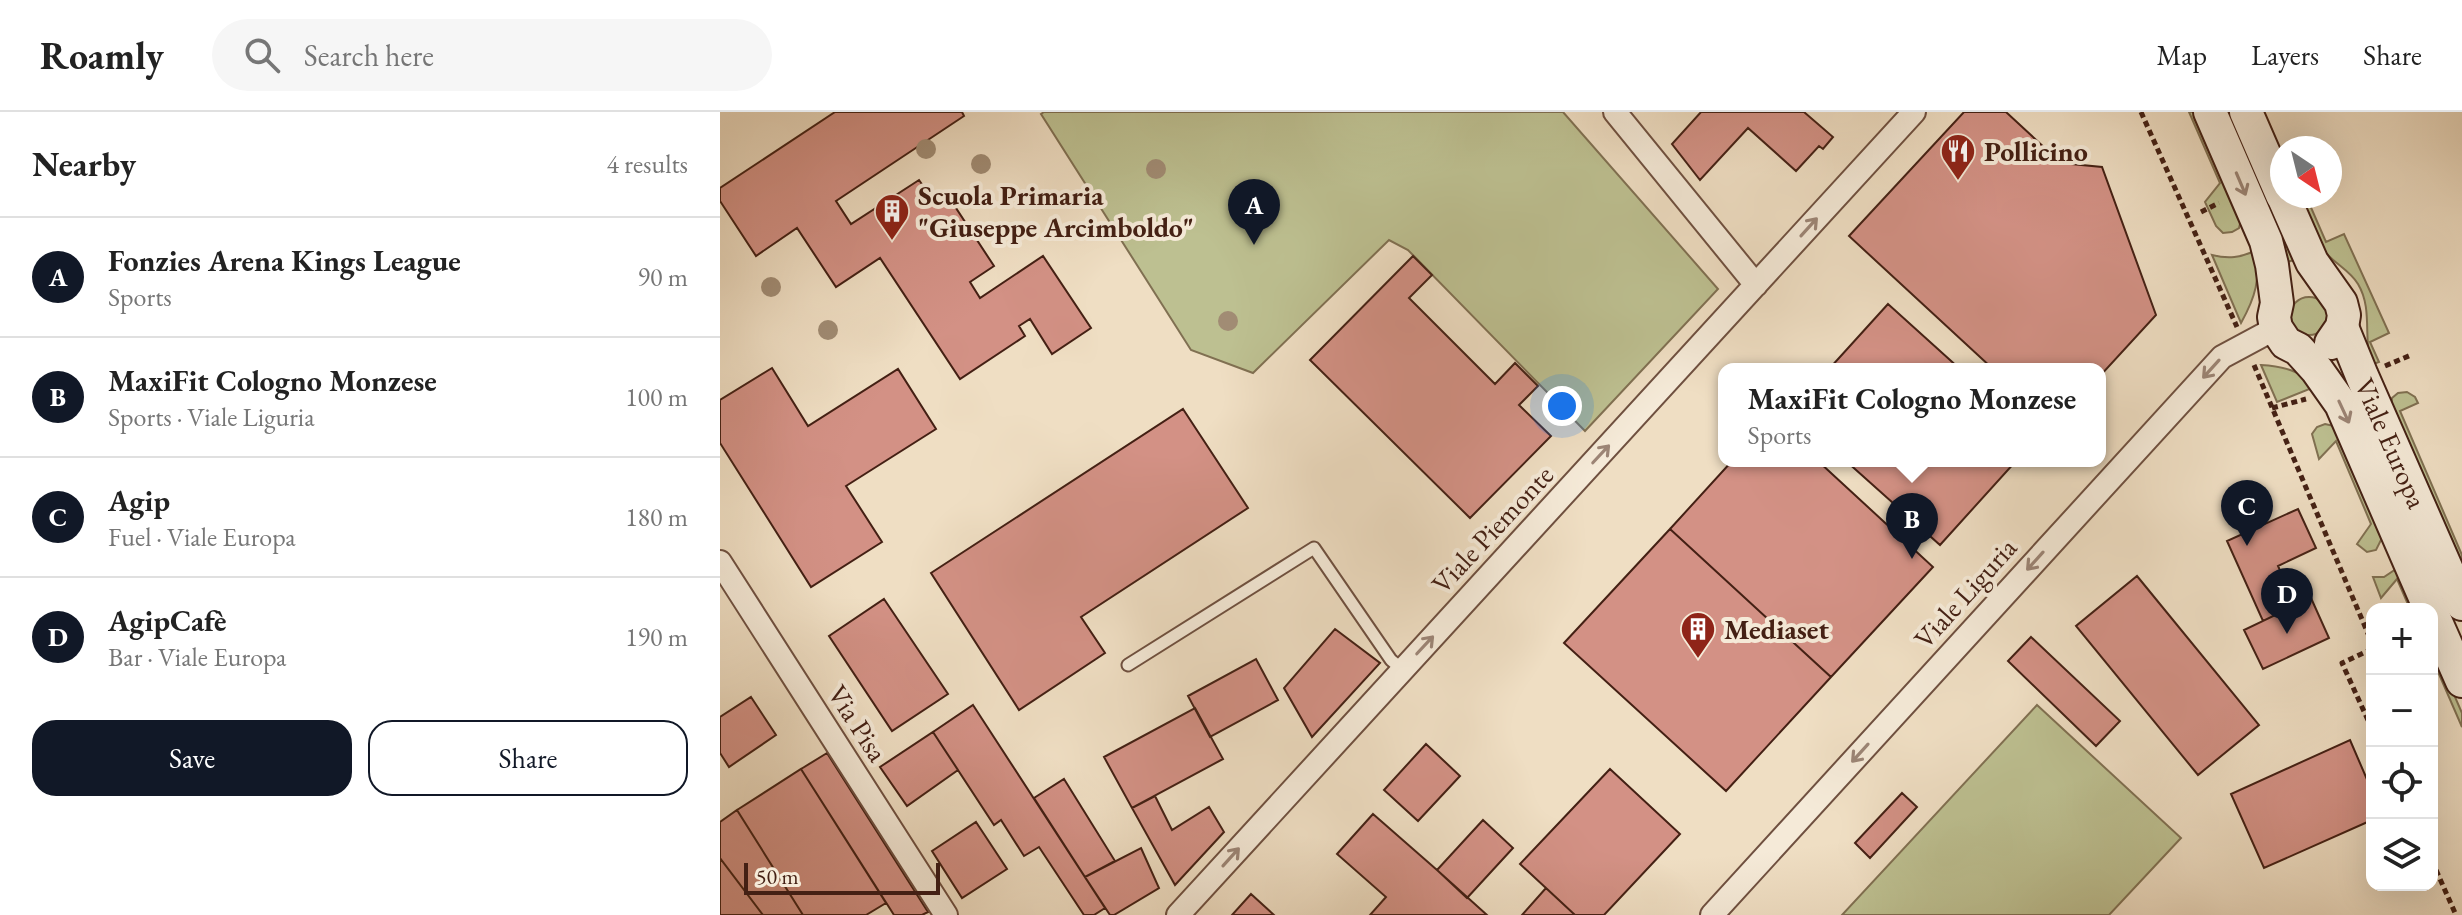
<!DOCTYPE html>
<html lang="en">
<head>
<meta charset="utf-8">
<style>
	body { margin:0; font-family:"EB Garamond",serif; background:#f6f6f6; color:#222 }
	.controls { position:absolute; right:24px; bottom:24px; display:grid; overflow:hidden; border-radius:16px; box-shadow:0 8px 32px #0002 }
	.controls button { width:72px; height:72px; display:grid; place-items:center; padding:0; border:0; border-bottom:2px solid #e0e0e0; background:#fff; color:#222; font:40px sans-serif }
	.compass { position:absolute; left:1550px; top:24px; width:72px; height:72px; border-radius:50%; background:#fff; box-shadow:0 8px 32px #0002; rotate:145deg }
	.scale { position:absolute; left:24px; bottom:20px; width:196px; box-sizing:border-box; padding-left:8px; border:4px solid #442014; border-top:0; font-size:22px; line-height:28px; white-space:nowrap; color:#442014; -webkit-text-stroke:6px #f5ead8; paint-order:stroke }
	.you { position:absolute; left:842px; top:294px; width:28px; height:28px; margin:-20px; border:6px solid #fff; border-radius:50%; background:#1a73e8; box-shadow:0 0 0 12px #1a73e833 }
	.badge { display:grid; place-items:center; width:52px; height:52px; border-radius:50%; background:#111827; color:#fff; font-size:26px; font-weight:700 }
	.pin { position:absolute; translate:-50% -66px; filter:drop-shadow(0 2px 4px #0008) }
	.pin::after { content:''; position:absolute; top:42px; width:28px; height:24px; background:inherit; clip-path:polygon(0 0,100% 0,50% 100%) }
	.popup { position:absolute; left:998px; top:251px; width:388px; height:104px; box-sizing:border-box; display:grid; place-content:center; border-radius:16px; background:#fff; filter:drop-shadow(0 2px 6px #0005); font-size:26px; white-space:nowrap; color:#767676 }
	.popup b { font-size:30px; color:#222 }
	.popup::after { content:''; position:absolute; left:50%; top:100%; margin-left:-16px; border:16px solid transparent; border-top-color:#fff }
	.list { margin:0; padding:0; list-style:none }
	h2 { display:flex; justify-content:space-between; align-items:center; height:104px; margin:0; padding:0 32px; font-size:34px }
	h2 small { font-size:26px; font-weight:400; color:#767676 }
	.list li { display:grid; grid-template-columns:52px 1fr auto; gap:24px; align-items:center; box-sizing:border-box; height:120px; padding:0 32px; border-top:2px solid #e0e0e0 }
	.list b { display:block; font-size:30px; white-space:nowrap }
	.list p { margin:0; font-size:26px; white-space:nowrap; color:#767676 }
	.list em { font-size:26px; font-style:normal; color:#767676 }
	.actions { display:flex; gap:16px; padding:24px 32px }
	.actions a { flex:1; padding:18px 0; border:2px solid #111827; border-radius:24px; text-align:center; font-size:28px; color:#111827 }
	.actions .main { background:#111827; color:#fff }
	.icon { flex:none; width:44px; height:44px; fill:none; stroke:currentColor; stroke-width:2; stroke-linecap:round; stroke-linejoin:round }
	.map { position:relative; flex:none; width:1742px; height:803px; overflow:hidden }
	header { display:flex; align-items:center; gap:48px; box-sizing:border-box; height:112px; padding:0 40px; background:#fff; border-bottom:2px solid #e0e0e0 }
	header strong { font-size:38px }
	nav { display:flex; gap:44px; margin-inline-start:auto; font-size:28px }
	.search { width:560px; height:72px; background:#f6f6f6; display:flex; align-items:center; gap:20px; box-sizing:border-box; padding:0 28px; border-radius:44px; color:#767676; font-size:30px }
	main { display:flex }
	aside { flex:1; background:#fff }
	.map>svg:first-child { display:block }
	.green { fill:#bdc091; stroke:#807052; stroke-width:2 }
	.building { fill:#d39185; stroke:#442014; stroke-width:2 }
	.lines { fill:none; stroke-linecap:round; stroke-linejoin:round }
	.lane-casing { stroke:#6f5040; stroke-width:15 }
	.street-casing { stroke:#6f5040; stroke-width:26 }
	.secondary-casing { stroke:#442014; stroke-width:36 }
	.path { stroke:#442014; stroke-width:5; stroke-dasharray:6 4; stroke-linecap:butt }
	.lane { stroke:#f5ead8; stroke-width:11 }
	.street { stroke:#f5ead8; stroke-width:22 }
	.secondary { stroke:#f5ead8; stroke-width:32 }
	.tree { fill:#a18c74 }
	.oneway { stroke:#9c8576 }
	.labels { text-anchor:middle; stroke-width:8; stroke-linejoin:round; paint-order:stroke }
	.poi-label { font-size:28px; font-weight:bold; fill:#442014; stroke:#f5ead8; text-anchor:start }
	.street-label { font-size:28px; fill:#442014; stroke:#f5ead8 }
</style>
</head>
<body>
<header>
<strong>Roamly</strong>
<div class="search"><svg class="icon" aria-label="search" viewBox="0 0 24 24"><circle cx="10" cy="10" r="6"/><path d="M15 15l6 6"/></svg>Search here</div>
<nav><a>Map</a><a>Layers</a><a>Share</a></nav>
</header>
<main>
<aside>
<h2>Nearby<small>4 results</small></h2>
<ul class="list">
<li><span class="badge">A</span><div><b>Fonzies Arena Kings League</b><p>Sports</p></div><em>90 m</em></li>
<li><span class="badge">B</span><div><b>MaxiFit Cologno Monzese</b><p>Sports · Viale Liguria</p></div><em>100 m</em></li>
<li><span class="badge">C</span><div><b>Agip</b><p>Fuel · Viale Europa</p></div><em>180 m</em></li>
<li><span class="badge">D</span><div><b>AgipCafè</b><p>Bar · Viale Europa</p></div><em>190 m</em></li>
</ul>
<div class="actions"><a class="main">Save</a><a>Share</a></div>
</aside>
<div class="map">
<svg width="1742" height="803" viewBox="0 0 1742 803">
	<rect width="100%" height="100%" fill="#efdec3"/>
	<filter id="stains"><feTurbulence type="fractalNoise" baseFrequency=".0025" numOctaves="4"/><feColorMatrix values="0 0 0 0 .2 0 0 0 0 .09 0 0 0 0 .02 0 0 0 .5 -.17"/></filter>
	<radialGradient id="worn" r=".72"><stop offset=".6" stop-color="#630" stop-opacity="0"/><stop offset="1" stop-color="#630" stop-opacity=".3"/></radialGradient>
	<path class="green" d="M324 0H843L998 177 865 319 688 138 669 128 533 261 471 238 321 2Z
		M1469 0H1474L1521 108 1519 116 1512 120 1503 121 1496 114 1485 90 1500 71Z
		M1504 0H1512L1578 147 1567 150Z
		M1578 84H1586L1606 130 1624 122 1669 221 1650 230 1659 250 1651 253C1643 226 1653 197 1638 172 1629 157 1611 150 1602 136 1592 121 1586 101 1578 84Z
		M1536 138C1540 168 1536 184 1521 211L1492 143C1508 147 1521 146 1536 138Z
		M1570 204a19 19 0 1 1 38 0a19 19 0 1 1-38 0Z
		M1541 253C1563 254 1580 259 1597 274L1557 290Z
		M1687 280 1695 285 1698 291 1680 299 1742 443V459L1671 297 1672 286 1678 281Z
		M1605 312 1614 314 1663 424 1656 438 1647 440 1637 432 1651 412 1616 329 1599 347 1592 322 1597 315Z
		M1679 455 1697 497H1690L1677 467 1661 486 1653 465H1664Z
		M1712 532 1742 601V615L1712 546Z
		M1317 593 1461 726 1389 803H1122Z"/>
	<path class="building" d="M115 0H242L244 4 116 89 131 112 199 68 218 95 230 87 274 154 250 170 260 186 323 144 371 216 332 242 310 207 299 214 305 224 240 267 160 146 116 175 77 116 36 144 0 89V76Z
		M981 0H1084L1113 25 1103 37 1099 34 1076 59 1028 16 980 68 952 32Z
		M1244 0H1286L1341 51 1382 55 1436 203 1380 264V257H1273L1129 124Z
		M693 144 712 163 689 186 775 272 795 251 818 274 799 293 831 324 750 406 590 248Z
		M1168 192 1240 257H1109Z
		M52 256 88 314 178 257 216 317 126 374 162 430 91 475 0 331V288Z
		M463 297 528 396 361 505 385 541 299 598 211 461Z
		M1012 349H1098L1213 455 1111 565 950 417Z
		M1126 349H1296L1220 433Z
		M1578 397 1596 436 1558 454 1576 493 1543 509 1507 429Z
		M950 417 1111 565 1006 679 844 531Z
		M1417 464 1539 613 1478 663 1356 514Z
		M1591 486 1609 526 1543 557 1524 518Z
		M164 487 228 582 172 619 109 524Z
		M615 517 660 551 592 625 564 576Z
		M1311 525 1400 609 1376 634 1288 549Z
		M536 547 558 588 490 625 468 584Z
		M31 585 56 623 9 655 0 641V605Z
		M253 593 385 796 374 803H364L319 735 304 744 281 708 274 713 213 620Z
		M475 596 503 647 412 696 384 645Z
		M213 620 238 658 187 694 160 655Z
		M1630 628 1652 679V708L1544 756 1511 682Z
		M706 632 740 664 698 709 664 678Z
		M107 641 208 800 202 803H174L81 657Z
		M81 657 166 791 146 803H83L17 698Z
		M890 657 960 722 884 803H855L800 752Z
		M344 667 395 749 365 765 314 686Z
		M1182 681 1197 695 1150 746 1135 731Z
		M435 684 452 718 489 695 504 720 455 773 412 696Z
		M17 698 83 803H43L0 746V710Z
		M653 702 717 758 767 803H650L666 785 617 742Z
		M763 708 793 736 747 786 717 758Z
		M256 710 287 757 242 786 212 739Z
		M421 736 439 776 394 803H390L365 765Z
		M0 746 43 803H0Z
		M826 776 855 803H802Z
		M531 782 554 803H512Z"/>
	<g class="lines">
		<g class="lane-casing">
			<path id="lane" d="M408 553 594 436 671 548 683 558"/>
		</g>
		<g class="street-casing">
			<path id="street" d="M895 0 1036 173
				M0 450 226 803
				M458 803 1194 0
				M992 803 1502 245 1556 216"/>
		</g>
		<g class="secondary-casing">
			<g id="secondary">
				<path d="M1490 0 1546 129 1552 153 1557 191 1554 205 1556 216 1566 231 1578 237 1597 258 1621 292 1710 497"/>
				<path d="M1526 0 1562 83"/>
				<path d="M1563 84 1592 150 1621 191 1624 203 1622 215 1611 231"/>
				<path id="s1" d="M1622 215 1642 264 1742 492"/>
				<path d="M1712 501 1742 569"/>
			</g>
		</g>
		<path class="path" d="M1421 0 1517 215
			M1481 100 1499 91
			M1534 253 1652 531
			M1665 254 1691 243
			M1552 296 1586 287
			M1652 537 1622 551 1652 617
			M1712 749 1736 803"/>
		<use href="#lane" class="lane"/>
		<use href="#street" class="street"/>
		<use href="#secondary" class="secondary"/>
	</g>
	<g class="tree">
		<circle cx="206" cy="37" r="10"/>
		<circle cx="261" cy="52" r="10"/>
		<circle cx="436" cy="57" r="10"/>
		<circle cx="51" cy="175" r="10"/>
		<circle cx="508" cy="209" r="10"/>
		<circle cx="108" cy="218" r="10"/>
	</g>
	<defs><path id="oneway-shaft" d="M-6 0H5M1.5-3L5.5 0L1.5 3" fill="none" stroke-width="1.6" stroke-linecap="round" stroke-linejoin="round" transform="scale(2)"/></defs>
	<g class="oneway">
		<use href="#oneway-shaft" transform="translate(1521 72) rotate(67)"/>
		<use href="#oneway-shaft" transform="translate(1089 115) rotate(-48)"/>
		<use href="#oneway-shaft" transform="translate(1491 257) rotate(132)"/>
		<use href="#oneway-shaft" transform="translate(1624 300) rotate(65)"/>
		<use href="#oneway-shaft" transform="translate(881 342) rotate(-47)"/>
		<use href="#oneway-shaft" transform="translate(1315 449) rotate(132)"/>
		<use href="#oneway-shaft" transform="translate(705 533) rotate(-47)"/>
		<use href="#oneway-shaft" transform="translate(1140 641) rotate(132)"/>
		<use href="#oneway-shaft" transform="translate(511 745) rotate(-48)"/>
	</g>
	<defs>
		<g id="restaurant-pin" transform="scale(1.8)"><path d="M0 17L-7.5 6A9.5 9.5 0 1 1 7.5 6Z" fill="#8f2418" stroke="#f5ead8"/><path d="M-5-6h1v4h1v-4h1v4h1v-4h1v5L-1.5 .5V6h-2V.5L-5-1ZM5-6V6H3V1.5H1.5Q1.5-4 5-6Z" fill="#fff"/></g>
		<g id="building-pin" transform="scale(1.8)"><path d="M0 17L-7.5 6A9.5 9.5 0 1 1 7.5 6Z" fill="#8f2418" stroke="#f5ead8"/><path d="M-4-6H4V6H1V3H-1V6H-4ZM-2.5-4.3h1.7v1.8h-1.7ZM.8-4.3h1.7v1.8H.8ZM-2.5-1h1.7V.8h-1.7ZM.8-1h1.7V.8H.8Z" fill="#fff"/></g>
	</defs>
	<g fill-rule="evenodd">
		<use href="#restaurant-pin" x="1238" y="39"/>
		<use href="#building-pin" x="172" y="99"/>
		<use href="#building-pin" x="978" y="517"/>
	</g>
	<g class="labels">
		<g class="poi-label">
			<text x="1264" y="49">Pollicino</text>
			<text x="198" y="93">Scuola Primaria<tspan x="198" dy="32">"Giuseppe Arcimboldo"</tspan></text>
			<text x="1004" y="527">Mediaset</text>
		</g>
		<g class="street-label">
			<text dy="10" stroke="none"><textPath href="#s1" startOffset="126">Viale Europa</textPath></text>
			<text transform="translate(772 417) rotate(-47)" y="10">Viale Piemonte</text>
			<text transform="translate(1245 481) rotate(-48)" y="10">Viale Liguria</text>
			<text transform="translate(138 611) rotate(57)" y="10">Via Pisa</text>
		</g>
	</g>
	<rect width="100%" height="100%" filter="url(#stains)"/>
	<rect width="100%" height="100%" fill="url(#worn)"/>
</svg>
<div class="controls">
<button>+</button>
<button>−</button>
<button><svg class="icon" aria-label="locate" viewBox="0 0 24 24"><circle cx="12" cy="12" r="6"/><path d="M12 2v4M12 18v4M2 12h4M18 12h4"/></svg></button>
<button><svg class="icon" aria-label="layers" viewBox="0 0 24 24"><path d="M12 4l9 5-9 5-9-5zM3 14l9 5 9-5"/></svg></button>
</div>
<svg class="compass" viewBox="-18 -18 36 36"><path d="M0-13l5 13h-10z" fill="#e53935"/><path d="M0 13l5-13h-10z" fill="#767676"/></svg>
<div class="scale">50 m</div>
<div class="you"></div>
<div class="pin badge" style="left:534px;top:133px">A</div>
<div class="pin badge" style="left:1192px;top:447px">B</div>
<div class="popup"><b>MaxiFit Cologno Monzese</b>Sports</div>
<div class="pin badge" style="left:1527px;top:434px">C</div>
<div class="pin badge" style="left:1567px;top:522px">D</div>
</div>
</main>
</body>
</html>
